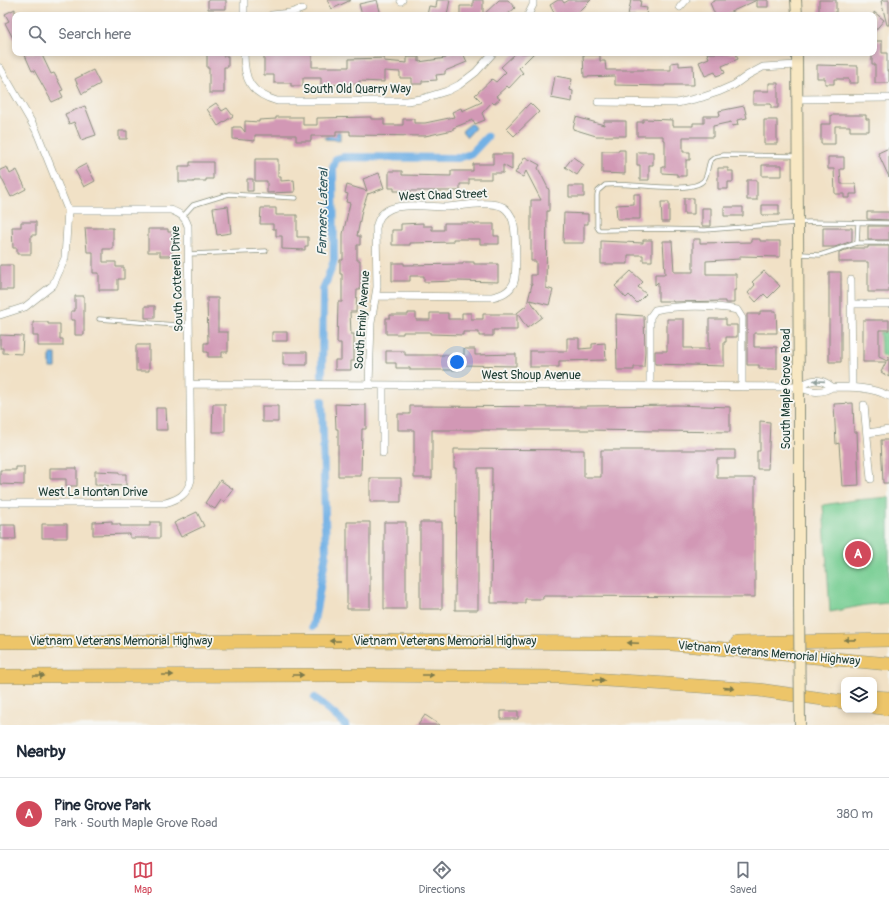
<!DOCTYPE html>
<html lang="en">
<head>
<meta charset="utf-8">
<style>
	body { margin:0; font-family:Pangolin,sans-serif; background:#f6f6f7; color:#1f2937 }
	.controls { position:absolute; right:12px; bottom:12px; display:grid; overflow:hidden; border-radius:8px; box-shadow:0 2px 6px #0003 }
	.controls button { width:36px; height:36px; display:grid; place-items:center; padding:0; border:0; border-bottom:1px solid #e0e1e3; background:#fff; color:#1f2937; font:20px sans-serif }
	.you { position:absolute; left:457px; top:362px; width:14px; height:14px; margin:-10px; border:3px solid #fff; border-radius:50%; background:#1a73e8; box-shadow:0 0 0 6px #1a73e833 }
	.badge { display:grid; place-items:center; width:26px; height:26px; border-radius:50%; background:#d1495b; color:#fff; font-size:13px; font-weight:700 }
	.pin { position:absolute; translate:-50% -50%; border:2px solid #fff; box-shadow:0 1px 4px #0006 }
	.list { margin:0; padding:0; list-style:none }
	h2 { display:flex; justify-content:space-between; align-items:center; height:52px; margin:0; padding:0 16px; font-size:17px }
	h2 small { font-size:13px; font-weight:400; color:#747a83 }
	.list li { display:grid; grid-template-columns:26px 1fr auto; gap:12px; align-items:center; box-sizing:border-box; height:72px; padding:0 16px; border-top:1px solid #e0e1e3 }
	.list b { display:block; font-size:15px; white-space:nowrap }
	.list p { margin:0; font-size:13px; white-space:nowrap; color:#747a83 }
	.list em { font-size:13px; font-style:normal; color:#747a83 }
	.icon { flex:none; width:22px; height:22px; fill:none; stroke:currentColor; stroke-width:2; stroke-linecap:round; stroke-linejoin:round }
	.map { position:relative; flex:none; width:889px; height:725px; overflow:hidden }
	.search { position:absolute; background:#fff; box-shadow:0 2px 6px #0003; left:12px; right:12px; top:12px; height:44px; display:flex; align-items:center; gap:10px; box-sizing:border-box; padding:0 14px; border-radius:8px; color:#747a83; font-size:15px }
	.sheet { height:124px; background:#fff }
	nav { display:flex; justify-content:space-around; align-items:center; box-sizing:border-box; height:56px; border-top:1px solid #e0e1e3; background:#fff; font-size:11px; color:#747a83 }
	nav a { display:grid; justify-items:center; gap:2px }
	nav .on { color:#d1495b }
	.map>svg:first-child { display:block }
	.green { fill:#76cd92; stroke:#4a8563 }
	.water { fill:#72b1e5; stroke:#48778c }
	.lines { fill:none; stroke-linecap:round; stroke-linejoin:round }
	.canal { stroke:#72b1e5; stroke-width:8 }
	.building { fill:#d298b5 }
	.service-casing { stroke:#888f7d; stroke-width:5 }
	.minor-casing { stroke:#888f7d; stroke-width:8 }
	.secondary-casing { stroke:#888f7d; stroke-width:12 }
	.motorway-casing { stroke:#888f7d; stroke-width:14 }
	.service { stroke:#fff; stroke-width:3.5 }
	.minor { stroke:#fff; stroke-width:7 }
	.secondary { stroke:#f8e8c3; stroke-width:10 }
	.motorway { stroke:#edc569; stroke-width:13 }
	.secondary-bridge-casing { stroke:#888f7d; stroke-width:12; stroke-linecap:butt }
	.secondary-bridge { stroke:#f8e8c3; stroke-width:10 }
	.oneway { fill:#8f9e9a }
	.oneway2 { fill:#7c7a4c }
	.labels { text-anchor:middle; stroke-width:3.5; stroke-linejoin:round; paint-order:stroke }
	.street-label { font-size:12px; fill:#1f3d34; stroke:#f6f6f2 }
	.water-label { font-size:13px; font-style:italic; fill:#345a60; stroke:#f6f6f2 }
</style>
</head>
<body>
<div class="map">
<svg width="889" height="725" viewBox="0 0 889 725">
	<rect width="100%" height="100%" fill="#f6f6f2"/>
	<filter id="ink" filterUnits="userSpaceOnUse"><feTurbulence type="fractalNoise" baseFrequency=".025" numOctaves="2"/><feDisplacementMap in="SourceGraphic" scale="8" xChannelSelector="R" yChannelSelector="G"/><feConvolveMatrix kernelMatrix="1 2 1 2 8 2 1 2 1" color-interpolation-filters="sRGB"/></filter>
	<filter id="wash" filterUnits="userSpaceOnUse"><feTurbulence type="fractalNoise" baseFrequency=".012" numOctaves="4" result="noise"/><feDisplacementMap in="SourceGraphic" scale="16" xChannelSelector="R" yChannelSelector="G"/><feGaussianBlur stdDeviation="0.9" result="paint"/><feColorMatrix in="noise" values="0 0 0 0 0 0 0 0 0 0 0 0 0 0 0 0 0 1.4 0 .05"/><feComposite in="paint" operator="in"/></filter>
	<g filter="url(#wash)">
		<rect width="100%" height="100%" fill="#f1e1c6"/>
		<path class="green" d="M880 332H889V359L881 355Z
			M889 497V603L866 605 830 612 823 505 855 500Z"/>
		<path class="water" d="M471 123 475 128 467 137 462 131Z
			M337 132H340V140L325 139V137H328V135H336Z
			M50 354H56V368H50Z"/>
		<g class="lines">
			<path class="canal" d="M322 376 323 290 334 261 333 167 336 159 343 157 458 158 471 154 487 137
				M313 626 326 554 322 401
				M315 698 346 725"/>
		</g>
		<g id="blocks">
			<path class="building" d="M208 0H226V9H208Z
				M327 0H351L332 9Z
				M377 0 381 15H362L359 4Z
				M437 0H450L447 15H427L429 6 436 7Z
				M473 0H483V15H460V6H473Z
				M499 0H508L515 8 507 15H483Z
				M558 0H562L564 3 569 0H591L581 10 572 15H555L550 5Z
				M631 0H641L640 7 647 8 646 15H628Z
				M716 0H768V7H757V0L724 15H715L710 3Z
				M819 0H836V13H819Z
				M884 0H889V25H887L881 1Z
				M15 9V42L5 23 9 21 5 14Z
				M874 12 884 20 874 32Z
				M874 41H882V53H887V71H889V83H875V64H872V53H874Z
				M24 53H41L51 74 54 73 63 90 60 91 63 97 52 102 34 70 32 71Z
				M207 53H223V56H228V67H224V93H209V68H207Z
				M264 53H312V67H349V59L384 58V61L407 63V57H419V62L446 58 444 53H463L467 62 445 71V74L436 75 437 80 422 81V84H412V78H400V72L384 71V82L359 81V84L321 85V78H303V86H291V83H274V75H264Z
				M516 53H534L519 68 523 73 509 88 507 86 496 96 500 99 494 104 492 102 482 113 485 120 475 124 473 120 453 128V130L425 136 350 135V131H336V136H311V141H296V135H255V141L233 139V127H241L245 132V121L259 122V120L276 119V117H303V125H317V118L371 117V119H384V125H403V119H414V123H425L454 117 452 112 461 108 462 111 482 102 475 95 492 79 496 82 506 72 501 67Z
				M707 53H736L738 59 722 66 725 73 716 76 715 72 705 76 699 62 709 58Z
				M583 55H600V61H605L606 70H671V63L679 62V66L693 65 694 85H665V86L615 85V76L584 77Z
				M817 65 858 66V83H849V79H834V84H825V78H817Z
				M93 70 100 84 82 94 75 79Z
				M555 76 572 79 570 90 573 91 572 102 551 98Z
				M769 83H778V108H771V104H753V91H769Z
				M216 103 222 111 227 108 233 116 218 126 207 109Z
				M530 103 539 112 514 136 506 128Z
				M85 106 96 135 81 140 74 122 69 124 65 114Z
				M744 106 747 118 737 120 738 125 732 126 731 122 713 126V137H683V152H690V160H686V176H677V174L662 173V167H665V140H663V136H637V122H643V119L673 120V126H693V123H704V116H720L719 111Z
				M831 115H866V119H869V131H850V126H835V144H821V124H831Z
				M576 117 604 125V121H626V136H596L573 129Z
				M764 120H777V144H764Z
				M119 131H127V139H119Z
				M889 148V177L878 153Z
				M619 150H625V174L602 173V151H619Z
				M637 152H653V165H649V180H640V165H637Z
				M493 154H512V170L503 165V173H491V179H469V184H460V191H394V188H389V171H402V175L451 176V171H473V164H493Z
				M525 157 540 165 538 168 549 190V211H547L546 288 553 290 549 305 530 300 542 317 527 328 517 313 527 305 532 284H531V275H536V261H531V200H541L526 171 523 177 515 173Z
				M573 157 584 165 577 175 565 167Z
				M828 157H844V169H840L841 184H856L857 194H850V198H844V194H835L834 169H828Z
				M255 159H278V177H281V181L294 180 295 192 267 193V181H255Z
				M190 162H213V179H206V181H194V182H179V166H190Z
				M86 164 95 181 84 187 75 170Z
				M762 165H782V176H762Z
				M7 167 10 174 17 170 26 189 11 197 0 175V170Z
				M718 168H728V171H733V182H728V189H718Z
				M379 173 384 188 368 194V193L362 210 357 236H360V245H357V260H360V290H357L356 312H350L351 334H354V361H351V370H335V360H341V343H337L338 302H342V274H340V260H343V234L350 203 346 202 348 194 345 193 347 185 367 191 363 179Z
				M247 179H253V191H247Z
				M747 180H757V200H747Z
				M569 186H584V197H569Z
				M634 194H640V219H617L616 205 634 204Z
				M684 198H694V214H684Z
				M661 202H669V222H662Z
				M762 205H779V215H762Z
				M228 206 231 233 217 235 213 208Z
				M724 207H743V216H724Z
				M261 208H276V215H297V237H308V246H305V250L282 249V236H276V229H273V224H260Z
				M702 208H711V226H702Z
				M867 212H889V220L867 219Z
				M564 213 588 214V224H584V243H563Z
				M21 222H36V235H31V254H17V248H13L12 227H21Z
				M423 223V226H432V230H444V223H474V224H494V236H499V244H480V239H453V242L410 243V245H392V230H401V224Z
				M868 226H889V240H868Z
				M85 228H113V249H103V262H116V267H124V279H118V290H99V273H93V252H87Z
				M823 228H852V241L835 247H823Z
				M148 229H168V232H172V256H160V252H148Z
				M693 239H700V243L751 242V239H760V241H780V257L740 256V259L706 261V274H736V290H734V303H725V301L673 302V301H658V282L655 285V274H665L663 241H672L674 272H693Z
				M643 240H652V261H643V255H628V264H601V241L643 243Z
				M868 246H889V292H868V262H839V252L852 248H868Z
				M463 262H474V264H498V282L457 281 424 282V276H410V281H392V263H404V265L463 264Z
				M0 265H13V290H0Z
				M631 271 643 282 638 287 646 294 637 303 629 295 626 298 615 286Z
				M764 271 780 286 768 298 764 294 756 302 748 293 755 285 752 282Z
				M829 272H841V362H829Z
				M75 296H84V335H75V320H71V311H75Z
				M207 298H218V332H228V352H222V357H208V352H204V343H208Z
				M145 306H155V318H145Z
				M760 311H776L777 333H754V347H777V369H759V365H747V314H760Z
				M408 313H416V320H430V313H448V319H462V313H471V319H483V314H517V330H493V336H479V332H463V335L430 334V332H403V334H386V318H390V315H408Z
				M616 314 644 316 645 351 644 367H634V370H617Z
				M667 319H684V348H692V349H709V319H726V325H737V337H726V342H724V366L655 364V351H667Z
				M863 320H889V330H879V357L887 361 889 357V377L881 372 886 362H863Z
				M33 322H48V324H60V339H63V346H38V336H33Z
				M272 332H287V341H272Z
				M0 335 23 336 22 354 3 353V348H0Z
				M567 338H579V349L592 348V344L605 343 606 360 559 361V367H530V351H567Z
				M136 345H149V371H136Z
				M464 349H475V355L516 354V366L460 365V370H410V368H396V363H386V351H405V355H464Z
				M283 352H307V365H283Z
				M853 403 854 432H857L859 485 842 486 839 443 836 444 834 404Z
				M213 404H225V432H212Z
				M335 404 366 405V429H362L361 476H338V429H336Z
				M678 405 730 407V432L587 430H432V478H414V430H398V414H410V406L587 407V406Z
				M262 406H278V422H262Z
				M156 408H166L167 430H156Z
				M760 421 770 422 768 469H757V451H760Z
				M881 440H889V483H883Z
				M454 449 584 450V477H601V450H735V459H717V478H755V597L543 596V599H525V603H491L492 468H478V610H455L456 468H454Z
				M16 467H24V485L0 484V470H16Z
				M50 468H77V486H66V479H50Z
				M95 471 119 472V474H126V486L95 485Z
				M370 478H401V502H370Z
				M220 480 233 489 224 502 221 500 215 509 205 503Z
				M197 512 204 526 181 537 174 523Z
				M112 521V524H120V526H150V522H160V538H130V534L93 535V522Z
				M347 522H370V609H347Z
				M384 522H406V609H384Z
				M420 522H442V609H420Z
				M42 524H67V538H42Z
				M0 525H15L16 539H0Z
				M501 711H518V719H501Z
				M425 715 440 725H418Z"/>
		</g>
	</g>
	<g filter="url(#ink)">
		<use href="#blocks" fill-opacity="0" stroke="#888f7d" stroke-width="1"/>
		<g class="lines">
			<g class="service-casing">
				<path id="service" d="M796 156 724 155 715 157 710 161C707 168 708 176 703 181 690 195 626 181 605 185L598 191 597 195V227L599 230H606L658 229 705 230 808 222 889 223
					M183 216 193 205 229 194 296 198
					M857 243 858 223
					M189 254 266 251
					M800 254 820 255 857 243H889
					M99 319 189 326"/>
			</g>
			<g class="minor-casing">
				<path id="minor" d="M401 1 402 0
					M680 7 686 0
					M244 15V0
					M272 15 290 13 302 9
					M528 15 533 5V0
					M244 53C244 80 250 93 277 101H407L421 99 447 91 459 85 476 72 493 53
					M0 68 36 130 68 210H171C180 214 185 216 188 226L191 480C187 495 179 499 165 503H0
					M797 99 889 98
					M598 102 677 103 703 97 718 92 734 85 748 75 763 67 797 65
					M851 280 852 387
					M851 304H889
					M0 315 25 307 53 285 65 258 68 210
					M190 384 799 387C811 392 821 394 832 387 820 377 811 379 799 387
					M369 385 371 323 377 287 376 228C378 219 381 213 390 209 403 203 433 207 448 207 462 206 490 200 503 207 508 210 511 215 513 221 516 231 517 273 514 282 510 292 501 295 492 297L376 296
					M650 386V317L655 310C675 305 717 305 737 310L742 318V387
					M832 387C852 387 871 387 889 396
					M864 405 871 479
					M867 433 889 430
					M383 453V385"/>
			</g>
			<g class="secondary-casing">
				<path id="secondary" d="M796 0 797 15
					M797 53 799 401V605"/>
			</g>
			<g class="motorway-casing">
				<path id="motorway" d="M0 642 350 641 616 643 672 644 889 664
					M737 643 889 640
					M0 676 357 675 561 677 759 690 844 702
					M874 697 889 698
					M874 707 889 709"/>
			</g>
			<use href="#service" class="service"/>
			<use href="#minor" class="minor"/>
			<use href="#secondary" class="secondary"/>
			<use href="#motorway" class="motorway"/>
			<g class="secondary-bridge-casing">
				<path id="secondary-bridge" d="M799 605 800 725"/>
			</g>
			<use href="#secondary-bridge" class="secondary-bridge"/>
		</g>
		<defs><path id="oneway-solid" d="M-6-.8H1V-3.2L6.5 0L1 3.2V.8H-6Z"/></defs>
		<use class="oneway" href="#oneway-solid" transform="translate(819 381) rotate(-176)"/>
		<g class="oneway2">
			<use href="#oneway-solid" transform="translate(850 640) rotate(179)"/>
			<use href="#oneway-solid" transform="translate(335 641) rotate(180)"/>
			<use href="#oneway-solid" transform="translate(633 643) rotate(-178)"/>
			<use href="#oneway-solid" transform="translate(168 675)"/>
			<use href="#oneway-solid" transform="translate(298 675)"/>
			<use href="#oneway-solid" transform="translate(428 675)"/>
			<use href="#oneway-solid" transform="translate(39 676)"/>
			<use href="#oneway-solid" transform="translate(599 680) rotate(3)"/>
			<use href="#oneway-solid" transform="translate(729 688) rotate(4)"/>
		</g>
	</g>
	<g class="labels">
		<g class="street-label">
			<text x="357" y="93">South Old Quarry Way</text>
			<text transform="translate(443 195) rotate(-2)" y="4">West Chad Street</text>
			<text transform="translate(177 279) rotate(-92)" y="4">South Cotterell Drive</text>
			<text transform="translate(362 320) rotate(-86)" y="4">South Emily Avenue</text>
			<text x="531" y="379">West Shoup Avenue</text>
			<text transform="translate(786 389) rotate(-90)" y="4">South Maple Grove Road</text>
			<text x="93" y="496">West La Hontan Drive</text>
			<text x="121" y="645">Vietnam Veterans Memorial Highway</text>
			<text x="445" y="645">Vietnam Veterans Memorial Highway</text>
			<text transform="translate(769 653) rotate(5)" y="4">Vietnam Veterans Memorial Highway</text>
		</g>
		<g class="water-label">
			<text transform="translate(322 212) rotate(-89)" y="5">Farmers Lateral</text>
		</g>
	</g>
</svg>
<div class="controls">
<button><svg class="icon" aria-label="layers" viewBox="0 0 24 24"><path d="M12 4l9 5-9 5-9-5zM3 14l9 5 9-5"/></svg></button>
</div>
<div class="you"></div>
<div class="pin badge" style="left:858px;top:554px">A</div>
<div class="search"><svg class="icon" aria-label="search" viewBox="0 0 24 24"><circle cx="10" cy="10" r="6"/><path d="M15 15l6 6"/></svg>Search here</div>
</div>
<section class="sheet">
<h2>Nearby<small></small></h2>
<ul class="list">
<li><span class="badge">A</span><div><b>Pine Grove Park</b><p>Park · South Maple Grove Road</p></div><em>380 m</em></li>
</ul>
</section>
<nav>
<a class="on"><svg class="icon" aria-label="map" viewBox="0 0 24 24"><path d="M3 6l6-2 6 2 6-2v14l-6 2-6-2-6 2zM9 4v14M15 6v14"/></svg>Map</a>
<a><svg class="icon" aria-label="directions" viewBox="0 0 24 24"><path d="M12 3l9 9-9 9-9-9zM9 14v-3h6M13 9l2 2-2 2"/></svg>Directions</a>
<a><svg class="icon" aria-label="saved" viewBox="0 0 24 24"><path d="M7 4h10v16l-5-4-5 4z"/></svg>Saved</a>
</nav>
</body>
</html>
